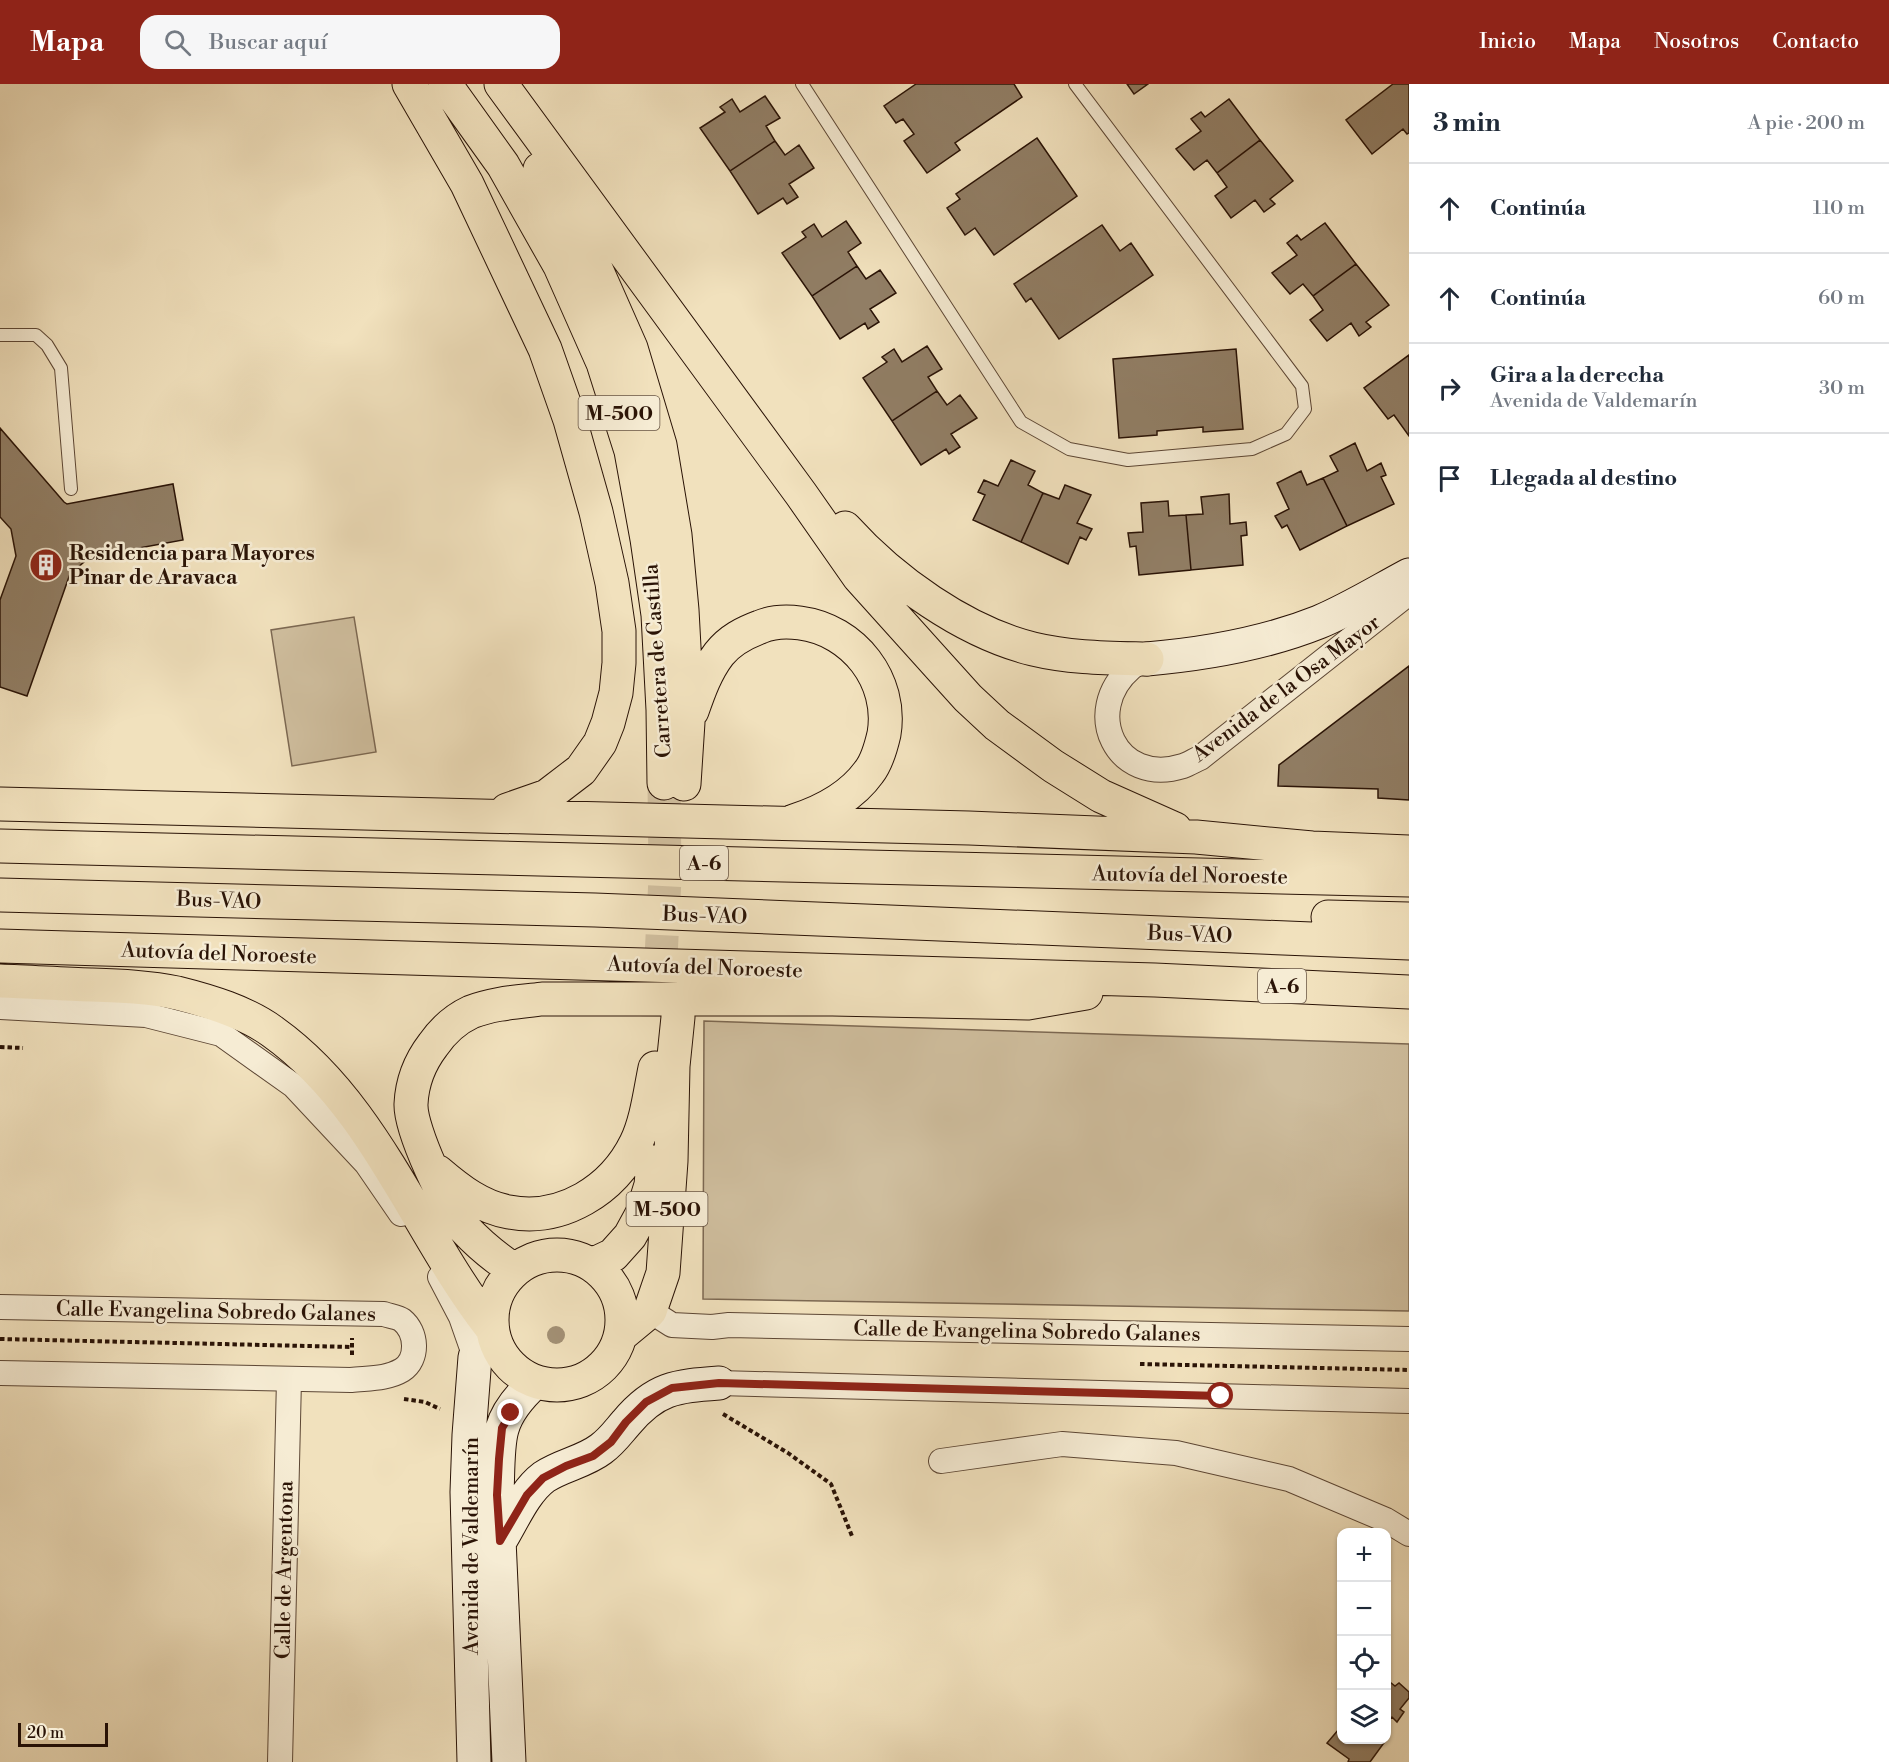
<!DOCTYPE html>
<html lang="es">
<head>
<meta charset="utf-8">
<style>
	body { margin:0; font-family:"Libre Bodoni",serif; background:#f6f6f7; color:#1f2937 }
	.controls { position:absolute; right:18px; bottom:18px; display:grid; overflow:hidden; border-radius:12px; box-shadow:0 2px 4px #0004 }
	.controls button { width:54px; height:54px; display:grid; place-items:center; padding:0; border:0; border-bottom:2px solid #e0e1e3; background:#fff; color:#1f2937; font:30px sans-serif }
	.scale { position:absolute; left:18px; bottom:15px; width:90px; box-sizing:border-box; padding-left:6px; border:3px solid #2a1306; border-top:0; font-size:16px; line-height:21px; white-space:nowrap; color:#2a1306; -webkit-text-stroke:4px #f6ecd4; paint-order:stroke }
	.stop { position:absolute; width:18px; height:18px; margin:-14px; border:4px solid #8f2418; border-radius:50%; background:#fff }
	.stop.end { background:#8f2418; border-color:#fff; box-shadow:0 2px 6px #0008 }
	.list { margin:0; padding:0; list-style:none }
	h2 { display:flex; justify-content:space-between; align-items:center; height:78px; margin:0; padding:0 24px; font-size:26px }
	h2 small { font-size:20px; font-weight:400; color:#747a83 }
	.list li { display:grid; grid-template-columns:39px 1fr auto; gap:18px; align-items:center; box-sizing:border-box; height:90px; padding:0 24px; border-top:2px solid #e0e1e3 }
	.list b { display:block; font-size:22px; white-space:nowrap }
	.list p { margin:0; font-size:20px; white-space:nowrap; color:#747a83 }
	.list em { font-size:20px; font-style:normal; color:#747a83 }
	.icon { flex:none; width:33px; height:33px; fill:none; stroke:currentColor; stroke-width:2; stroke-linecap:round; stroke-linejoin:round }
	.map { position:relative; flex:none; width:1409px; height:1678px; overflow:hidden }
	header { display:flex; align-items:center; gap:36px; box-sizing:border-box; height:84px; padding:0 30px; background:#8f2418; color:#fff }
	header strong { font-size:28px }
	nav { display:flex; gap:33px; margin-inline-start:auto; font-size:21px }
	.search { width:420px; height:54px; background:#f6f6f7; display:flex; align-items:center; gap:15px; box-sizing:border-box; padding:0 21px; border-radius:18px; color:#747a83; font-size:22px }
	main { display:flex }
	aside { flex:1; background:#fff }
	.map>svg:first-child { display:block }
	.green { fill:#cfbe9e; stroke:#7c6852; stroke-width:1.5 }
	.building { fill:#917e65; stroke:#2a1306; stroke-width:1.5 }
	.lines { fill:none; stroke-linecap:round; stroke-linejoin:round }
	.highway-tunnel { stroke:#d3c2a2; stroke-width:33; stroke-dasharray:33 16; stroke-linecap:butt }
	.lane-casing { stroke:#5c4634; stroke-width:14 }
	.street-casing { stroke:#5c4634; stroke-width:26 }
	.secondary-casing { stroke:#2a1306; stroke-width:35 }
	.highway-casing { stroke:#2a1306; stroke-width:35 }
	.path { stroke:#2a1306; stroke-width:4; stroke-dasharray:4.5 3; stroke-linecap:butt }
	.lane { stroke:#f6ecd4; stroke-width:12 }
	.street { stroke:#f6ecd4; stroke-width:24 }
	.secondary { stroke:#f6ecd4; stroke-width:33 }
	.highway { stroke:#f1e1bd; stroke-width:33 }
	.tree { fill:#a39176 }
	.route { stroke:#8f2418; stroke-width:8 }
	.labels { text-anchor:middle; stroke-width:5; stroke-linejoin:round; paint-order:stroke }
	.shield { fill:#f6ecd4; stroke:#675444; stroke-width:1.5 }
	.shield-label { font-size:20px; font-weight:bold; fill:#2a1306 }
	.poi-label { font-size:21px; font-weight:bold; fill:#2a1306; stroke:#f6ecd4; text-anchor:start }
	.street-label { font-size:21px; fill:#2a1306; stroke:#f6ecd4 }
</style>
</head>
<body>
<header>
<strong>Mapa</strong>
<div class="search"><svg class="icon" aria-label="search" viewBox="0 0 24 24"><circle cx="10" cy="10" r="6"/><path d="M15 15l6 6"/></svg>Buscar aquí</div>
<nav><a>Inicio</a><a>Mapa</a><a>Nosotros</a><a>Contacto</a></nav>
</header>
<main>
<div class="map">
<svg width="1409" height="1678" viewBox="0 0 1409 1678">
	<rect width="100%" height="100%" fill="#f1e1bd"/>
	<filter id="stains"><feTurbulence type="fractalNoise" baseFrequency=".00333" numOctaves="4"/><feColorMatrix values="0 0 0 0 .2 0 0 0 0 .09 0 0 0 0 .02 0 0 0 .5 -.17"/></filter>
	<radialGradient id="worn" r=".72"><stop offset=".6" stop-color="#630" stop-opacity="0"/><stop offset="1" stop-color="#630" stop-opacity=".3"/></radialGradient>
	<path class="green" d="M354 533 376 668 292 682 271 546Z
		M704 937 1409 960V1227L703 1215Z"/>
	<path class="building" d="M916 0H1014L1022 13 955 59 960 66 927 89 904 57 914 50 903 35 896 39 884 22Z
		M1127 0H1148L1134 10Z
		M1393 0H1409V49L1407 50 1403 45 1372 70 1346 36Z
		M765 12 780 34 766 42 775 57 730 87 700 44 725 28 720 23 732 15 740 28Z
		M1229 15 1260 56 1217 89 1207 76 1194 86 1176 65 1201 47 1191 35 1201 28 1205 33Z
		M1037 54 1077 112 994 171 975 144 965 151 947 124 960 115 956 110Z
		M1260 56 1293 97 1270 115 1275 120 1264 128 1255 116 1231 134 1215 112 1227 103 1217 89Z
		M775 57 785 71 799 61 814 84 789 100 798 113 787 120 783 114 758 130 730 87Z
		M846 137 861 159 848 168 857 182 812 212 782 169 806 153 802 148 814 140 822 153Z
		M1325 139 1356 180 1313 212 1303 200 1290 210 1272 189 1297 171 1287 159 1297 151 1301 156Z
		M1102 141 1120 167 1131 159 1153 191 1059 255 1031 214 1026 218 1014 200Z
		M1356 180 1389 221 1366 238 1371 243 1359 252 1351 239 1327 257 1310 236 1323 226 1313 212Z
		M857 182 866 195 880 186 896 209 870 225 879 238 868 245 865 239 840 255 812 212Z
		M927 262 942 285 928 293 937 307 892 337 863 294 887 278 882 273 894 265 902 278Z
		M1236 265 1243 345 1203 348V343L1157 347V351L1119 354 1113 275Z
		M1409 271V352L1394 331 1388 335 1364 304Z
		M937 307 947 321 960 311 977 334 951 350 960 363 949 370 946 365 921 381 892 337Z
		M0 344 64 418 67 420 173 400 183 456 90 473 70 490 27 612 0 603V516L16 472 11 445 0 433Z
		M1355 359 1367 387 1381 379 1386 391 1381 393 1394 420 1347 442 1323 394 1338 387 1330 372Z
		M1011 376 1035 387 1028 401 1043 409 1021 458 973 436 985 411 978 408 984 396 998 402Z
		M1301 387 1307 401 1323 394 1347 442 1300 466 1287 441 1282 444 1275 432 1289 425 1277 399Z
		M1065 401 1091 411 1077 439 1092 445 1086 456 1080 453 1068 480 1021 458 1043 409 1059 415Z
		M1229 410 1230 440 1246 438 1247 451 1241 452 1243 481 1191 486 1186 431 1203 430 1201 413Z
		M1168 417 1169 432 1186 431 1191 486 1139 491 1136 462 1130 463 1128 449 1143 448 1141 419Z
		M1409 582V716L1378 714V705L1278 702 1279 681Z
		M1386 1595 1395 1602 1399 1599 1409 1608V1614L1400 1625 1404 1628 1397 1638 1392 1633 1386 1640Z
		M1339 1645 1342 1647V1656H1386L1370 1678H1348L1349 1675 1327 1659Z"/>
	<g class="lines">
		<path class="highway-tunnel" d="M658 933 665 794 664 699"/>
		<g class="lane-casing">
			<path id="lane" d="M802 0 1021 338 1069 365 1128 376 1252 365 1286 350 1305 325 1302 302 1075 0
				M0 251H36L47 261 61 284 71 405"/>
		</g>
		<g class="street-casing">
			<path id="street" d="M1147 575C1142 578 1135 580 1131 584 1081 627 1116 703 1183 682 1189 680 1195 676 1200 674L1409 509
				M0 923 146 931 221 950 294 1002 366 1079 401 1130
				M440 1193 461 1233 475 1273
				M0 1223 384 1230C390 1232 398 1233 402 1236 417 1248 419 1275 402 1286 387 1295 369 1294 351 1296L0 1289
				M650 1227 672 1241 712 1243 729 1241 1409 1255
				M719 1299 1409 1317
				M941 1377 1062 1360 1176 1369 1289 1395 1386 1436 1409 1450
				M280 1678 289 1295"/>
		</g>
		<g class="secondary-casing">
			<path id="secondary" d="M1147 575C1205 570 1264 560 1319 538 1350 525 1379 507 1409 491
				M500 1457C513 1436 524 1408 544 1393 562 1381 584 1378 601 1365 612 1357 618 1348 626 1339 655 1304 676 1302 719 1299
				M474 1678 467 1408 469 1351 475 1273 491 1251
				M509 1678 497 1411C498 1392 497 1362 502 1345 507 1327 522 1310 535 1298"/>
		</g>
		<g class="highway-casing">
			<path id="highway" d="M409 0 467 100 545 265 570 336 596 428 612 499 619 547V579L616 609 608 639 600 659 581 686 547 712 507 726
				M445 0 503 81 560 182 603 279 631 367 647 455 658 531 663 626 664 699
				M501 0 801 410 859 493 940 583 968 614 997 641 1053 682 1101 712 1175 745
				M540 85 589 169 631 264 660 361 675 451 682 526 688 638 684 700
				M845 444C892 496 964 548 1033 565 1070 574 1109 574 1147 575
				M692 627C699 607 706 587 719 570 730 556 744 549 760 543 774 537 786 537 800 539 854 546 893 597 884 650 881 663 877 678 869 688 851 713 822 728 794 737
				M0 720 969 744 1196 753 1312 764 1409 768
				M0 762 1409 796
				M0 811 595 826 1409 859
				M1328 833 1409 835
				M0 862 1155 896 1409 908
				M0 897C30 898 61 900 91 901 119 902 149 903 177 909 209 917 246 928 273 948 375 1021 416 1147 490 1242
				M438 1088C459 1106 481 1123 509 1128 562 1138 613 1106 636 1059 647 1036 650 1008 655 984
				M492 1236a65 65 0 1 1 130 0a65 65 0 1 1-130 0Z
				M592 1181 613 1171 630 1152 642 1130 651 1101 653 1078
				M514 1186C496 1174 480 1161 465 1145 447 1124 410 1046 411 1020 412 998 420 978 433 961 442 948 456 935 471 928 494 919 518 918 542 915H832L1028 919 1086 909
				M621 1251 650 1227 663 1189 671 1077 673 982 678 933"/>
		</g>
		<path class="path" d="M0 963 23 964
			M0 1255 352 1263
			M352 1271V1254
			M1140 1280 1409 1286
			M404 1315 425 1318 440 1325
			M723 1330 788 1369 831 1400 852 1452"/>
		<use href="#lane" class="lane"/>
		<use href="#street" class="street"/>
		<use href="#secondary" class="secondary"/>
		<use href="#highway" class="highway"/>
	</g>
	<circle class="tree" cx="556" cy="1251" r="9"/>
	<g class="lines">
		<path class="route" d="M511 1329 502 1344 499 1375 497 1411 500 1457 527 1411 543 1394 566 1382 593 1372 611 1358 626 1338 646 1318 672 1304 719 1299 1221 1312"/>
	</g>
	<defs>
		<g id="building-disc" transform="scale(1.725)"><circle r="9.5" fill="#8f2418" stroke="#f6ecd4"/><path d="M-4-6H4V6H1V3H-1V6H-4ZM-2.5-4.3h1.7v1.8h-1.7ZM.8-4.3h1.7v1.8H.8ZM-2.5-1h1.7V.8h-1.7ZM.8-1h1.7V.8H.8Z" fill="#fff"/></g>
	</defs>
	<g fill-rule="evenodd">
		<use href="#building-disc" x="46" y="481"/>
	</g>
	<g class="labels">
		<g class="shield">
			<rect x="578.5" y="312" width="81" height="34" rx="4.5"/>
			<rect x="680" y="762" width="48" height="34" rx="4.5"/>
			<rect x="1258" y="885" width="48" height="34" rx="4.5"/>
			<rect x="626.5" y="1108" width="81" height="34" rx="4.5"/>
		</g>
		<g class="shield-label">
			<text x="619" y="336">M-500</text>
			<text x="704" y="786">A-6</text>
			<text x="1282" y="909">A-6</text>
			<text x="667" y="1132">M-500</text>
		</g>
		<g class="poi-label">
			<text x="69" y="476">Residencia para Mayores<tspan x="69" dy="24">Pinar de Aravaca</tspan></text>
		</g>
		<g class="street-label">
			<text transform="translate(657 577) rotate(-94)" y="7">Carretera de Castilla</text>
			<text transform="translate(1286 604) rotate(-37)" y="7">Avenida de la Osa Mayor</text>
			<text transform="translate(1190 791) rotate(1)" y="7">Autovía del Noroeste</text>
			<text transform="translate(219 816) rotate(2)" y="7">Bus-VAO</text>
			<text transform="translate(705 831) rotate(2)" y="7">Bus-VAO</text>
			<text transform="translate(1190 850) rotate(2)" y="7">Bus-VAO</text>
			<text transform="translate(219 869) rotate(2)" y="7">Autovía del Noroeste</text>
			<text transform="translate(705 883) rotate(2)" y="7">Autovía del Noroeste</text>
			<text transform="translate(216 1227) rotate(1)" y="7">Calle Evangelina Sobredo Galanes</text>
			<text transform="translate(1027 1247) rotate(1)" y="7">Calle de Evangelina Sobredo Galanes</text>
			<text transform="translate(471 1462) rotate(-90)" y="7">Avenida de Valdemarín</text>
			<text transform="translate(284 1486) rotate(-89)" y="7">Calle de Argentona</text>
		</g>
	</g>
	<rect width="100%" height="100%" filter="url(#stains)"/>
	<rect width="100%" height="100%" fill="url(#worn)"/>
</svg>
<div class="controls">
<button>+</button>
<button>−</button>
<button><svg class="icon" aria-label="locate" viewBox="0 0 24 24"><circle cx="12" cy="12" r="6"/><path d="M12 2v4M12 18v4M2 12h4M18 12h4"/></svg></button>
<button><svg class="icon" aria-label="layers" viewBox="0 0 24 24"><path d="M12 4l9 5-9 5-9-5zM3 14l9 5 9-5"/></svg></button>
</div>
<div class="scale">20 m</div>
<div class="stop" style="left:1221px;top:1312px"></div>
<div class="stop end" style="left:511px;top:1329px"></div>
</div>
<aside>
<h2>3 min<small>A pie · 200 m</small></h2>
<ul class="list">
<li><svg class="icon" aria-label="ahead" viewBox="0 0 24 24"><path d="M12 20V5M6 11l6-6 6 6"/></svg><div><b>Continúa</b></div><em>110 m</em></li>
<li><svg class="icon" aria-label="ahead" viewBox="0 0 24 24"><path d="M12 20V5M6 11l6-6 6 6"/></svg><div><b>Continúa</b></div><em>60 m</em></li>
<li><svg class="icon" aria-label="right" viewBox="0 0 24 24"><path d="M7 20v-9h11M14 6l5 5-5 5"/></svg><div><b>Gira a la derecha</b><p>Avenida de Valdemarín</p></div><em>30 m</em></li>
<li><svg class="icon" aria-label="arrive" viewBox="0 0 24 24"><path d="M6 21V4h12l-3 4 3 4H6"/></svg><div><b>Llegada al destino</b></div></li>
</ul>
</aside>
</main>
</body>
</html>
